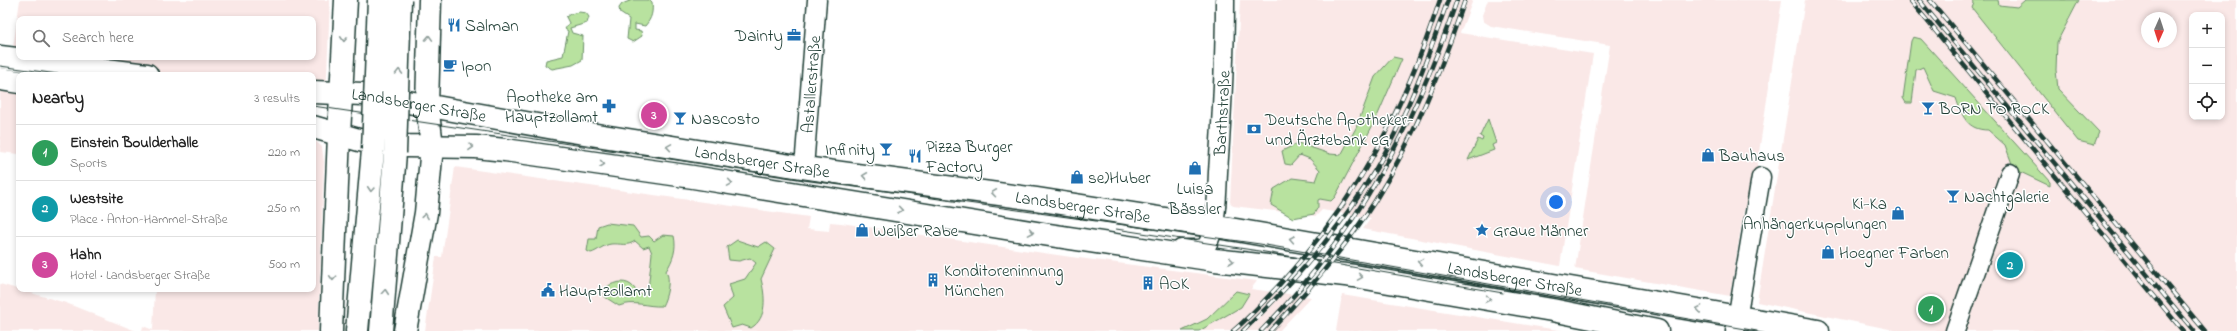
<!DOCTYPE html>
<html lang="en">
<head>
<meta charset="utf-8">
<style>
	body { margin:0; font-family:"Indie Flower",sans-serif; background:#f6f6f6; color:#222 }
	.controls { position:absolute; right:12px; top:12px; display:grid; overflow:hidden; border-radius:8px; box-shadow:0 2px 6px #0003 }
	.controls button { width:36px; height:36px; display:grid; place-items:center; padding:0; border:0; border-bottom:1px solid #e0e0e0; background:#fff; color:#222; font:20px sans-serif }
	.compass { position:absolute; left:2141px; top:12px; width:36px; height:36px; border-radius:50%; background:#fff; box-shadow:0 2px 6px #0003; rotate:183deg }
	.you { position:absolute; left:1556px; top:202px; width:14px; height:14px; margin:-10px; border:3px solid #fff; border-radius:50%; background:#1a73e8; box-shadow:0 0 0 6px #1a73e833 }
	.badge { display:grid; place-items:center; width:26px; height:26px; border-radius:50%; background:#0b8043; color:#fff; font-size:13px; font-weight:700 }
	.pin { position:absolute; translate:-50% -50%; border:2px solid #fff; box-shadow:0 1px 4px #0006 }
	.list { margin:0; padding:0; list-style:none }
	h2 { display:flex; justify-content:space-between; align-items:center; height:52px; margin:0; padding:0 16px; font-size:17px }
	h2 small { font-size:13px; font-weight:400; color:#767676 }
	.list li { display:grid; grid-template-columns:26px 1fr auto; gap:12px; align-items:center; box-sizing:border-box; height:56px; padding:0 16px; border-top:1px solid #e0e0e0 }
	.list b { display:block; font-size:15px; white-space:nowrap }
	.list p { margin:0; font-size:13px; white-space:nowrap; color:#767676 }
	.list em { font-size:13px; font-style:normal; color:#767676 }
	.icon { flex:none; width:22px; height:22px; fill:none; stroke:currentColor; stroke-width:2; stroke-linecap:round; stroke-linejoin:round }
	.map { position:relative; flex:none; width:2237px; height:331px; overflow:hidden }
	.search { position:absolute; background:#fff; box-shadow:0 2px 6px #0003; left:16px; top:16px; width:300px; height:44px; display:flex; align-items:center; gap:10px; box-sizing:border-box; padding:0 14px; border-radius:8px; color:#767676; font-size:15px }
	.panel { position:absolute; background:#fff; box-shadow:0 2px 6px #0003; left:16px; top:72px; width:300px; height:220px; border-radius:8px }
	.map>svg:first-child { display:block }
	.built { fill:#fae8e7; fill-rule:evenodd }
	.green { fill:#b8e29f; stroke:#6c906a }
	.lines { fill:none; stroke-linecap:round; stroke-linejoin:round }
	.minor-casing { stroke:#1f3d34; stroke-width:21 }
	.major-casing { stroke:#1f3d34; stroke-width:25 }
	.highway-casing { stroke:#1f3d34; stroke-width:25 }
	.minor { stroke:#fff; stroke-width:18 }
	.major { stroke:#fff; stroke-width:22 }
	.highway { stroke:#fff; stroke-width:22 }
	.tram { stroke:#1f3d34; stroke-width:1 }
	.rail-casing { stroke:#1f3d34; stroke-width:4.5 }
	.rail { stroke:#fff; stroke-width:3; stroke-dasharray:9; stroke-linecap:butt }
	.highway-bridge-casing { stroke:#1f3d34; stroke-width:25; stroke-linecap:butt }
	.highway-bridge { stroke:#fff; stroke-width:22 }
	.oneway { stroke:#8f9e9a }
	.labels { text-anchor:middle; stroke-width:3; stroke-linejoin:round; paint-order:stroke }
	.poi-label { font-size:17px; fill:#1f3d34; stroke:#fff; text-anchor:start }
	.street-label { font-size:17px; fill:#1f3d34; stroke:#fff }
</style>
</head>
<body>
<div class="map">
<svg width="2237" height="331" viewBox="0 0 2237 331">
	<rect width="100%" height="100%" fill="#fff"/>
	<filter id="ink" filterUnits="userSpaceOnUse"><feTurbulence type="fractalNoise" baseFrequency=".025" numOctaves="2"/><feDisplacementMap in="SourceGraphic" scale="8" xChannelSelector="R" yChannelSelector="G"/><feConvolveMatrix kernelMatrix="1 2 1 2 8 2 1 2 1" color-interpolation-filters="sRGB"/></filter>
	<g filter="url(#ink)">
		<path class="built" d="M20 0H330L326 97 313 95V75H134L11 61ZM19 19H313V57H19Z
			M1240 0H1473L1460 33 1593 54 1560 266 1363 229 1371 218 1322 210 1316 216 1233 206 1230 202Z
			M1488 0H1782L1756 172 1744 209 1730 296 1575 269 1610 45 1491 26 1483 21 1482 15Z
			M1805 0H2237V331H1899L1757 302ZM2192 15H2222V117H2192ZM2147 18H2171V42H2147Z
			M0 84 19 87V154L0 152Z
			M313 139 322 147 324 162 318 331H142L143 326 153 330 155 289H313Z
			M455 167 809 217 807 229 829 231 830 222 841 223 1071 257 1257 281 1251 289 1311 297 1279 331H425L436 257H442Z
			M0 284 66 303 136 331H0Z
			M1342 295 1564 331H1336Z"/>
		<path class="green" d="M632 0H650L652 2C653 12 652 18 645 26L635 24V30L641 31 642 36 633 42 627 39 629 19 620 13 619 8 622 4Z
			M1973 0H1998L1999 5 2017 7 2025 0H2079L2057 42 2056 70 2058 89 2099 132 2094 145 2078 141 1972 8 1974 3Z
			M579 12 586 13 589 17 587 23 570 28 572 33 583 36 582 60 573 65 552 69 545 65 546 60 563 56 568 31 565 29 569 23 566 17 570 14Z
			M1913 37 1921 39 2050 182V186L2014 169 2005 145 1988 130C1967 130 1962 116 1956 98L1934 91 1923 67 1916 70 1912 103H1906L1903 98 1911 41Z
			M1393 57 1402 59 1376 119 1335 197 1331 201 1320 199 1318 200V207L1314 214 1293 218 1271 205 1274 189 1292 178 1316 181 1320 170 1310 159 1300 155 1291 165 1285 164 1282 151 1298 143 1330 154 1341 155 1356 128 1375 77Z
			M1488 119 1496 143 1492 145 1494 150 1468 160 1478 139 1482 141 1483 138 1480 136Z
			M607 223 633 226 641 237 649 236 654 241 663 235 674 236C677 249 673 260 666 271 671 279 667 297 662 306 647 307 634 300 619 306L605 297 604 289C611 283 623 279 631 285 634 287 637 292 640 295L648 290 652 253 649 246 643 248 635 241C627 247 620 243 611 244 603 245 598 251 591 253L587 251 589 239H596L598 226Z
			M737 240 758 247 766 242 775 249 761 279C765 295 768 318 751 328L742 325 732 328 723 307 733 298 729 284 745 279 756 263 750 258 739 261 729 260 727 247Z
			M1236 291 1249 294 1241 307 1199 331H1182L1207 319Z"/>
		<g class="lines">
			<g class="minor-casing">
				<g id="minor">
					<path id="s1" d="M804 168 817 0"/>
					<path id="s2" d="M1181 249H1199L1206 247C1217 230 1217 192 1218 172 1222 115 1225 57 1225 0"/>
					<path d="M1735 331 1761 177"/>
					<path d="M1955 331 2010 173"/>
				</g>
			</g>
			<g class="major-casing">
				<g id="major">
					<path d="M430 0 427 105 432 146"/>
					<path d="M0 57 147 75"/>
					<path d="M0 79 19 82"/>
					<path id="s3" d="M313 92 363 94 565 130 804 168 1036 199 1236 230 1818 331"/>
					<path d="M313 127 359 140 405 146 476 147 505 150 693 177 1043 234 1215 260 1354 276 1552 310 1657 331"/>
					<path d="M339 135 346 0"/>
				</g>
			</g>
			<g class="highway-casing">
				<path id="highway" d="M331 331 339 135
					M357 331 373 150
					M381 331 395 153
					M405 331 426 213 432 146"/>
			</g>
			<use href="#minor" class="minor"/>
			<use href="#major" class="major"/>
			<use href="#highway" class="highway"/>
			<path class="tram" d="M0 66 65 75
				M313 106 939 199 1260 244 1757 331
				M1116 229 1259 251 1503 293"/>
			<g class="rail-casing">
				<path id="rail" d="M1910 0 2183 331
					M1919 0 2194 331
					M1930 0 2205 331
					M1233 331C1250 317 1265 300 1280 284 1358 199 1404 109 1440 0
					M1243 331C1307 270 1367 198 1403 116 1421 78 1434 39 1448 0
					M1261 331C1357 234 1413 128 1457 0
					M1270 331C1308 291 1345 248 1375 201 1414 139 1441 70 1465 0"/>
			</g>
			<use href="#rail" class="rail"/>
			<g class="highway-bridge-casing">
				<path id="highway-bridge" d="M373 150 379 0
					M395 153 400 0"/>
			</g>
			<use href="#highway-bridge" class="highway-bridge"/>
		</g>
		<defs><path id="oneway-chevron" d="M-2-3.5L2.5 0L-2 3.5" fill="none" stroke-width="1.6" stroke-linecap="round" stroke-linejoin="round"/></defs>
		<g class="oneway">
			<use href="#oneway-chevron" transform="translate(429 38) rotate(-88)"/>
			<use href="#oneway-chevron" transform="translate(344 39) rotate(93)"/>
			<use href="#oneway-chevron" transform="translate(399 72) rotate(-89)"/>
			<use href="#oneway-chevron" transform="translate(471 147) rotate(2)"/>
			<use href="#oneway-chevron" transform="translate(669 147) rotate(-171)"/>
			<use href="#oneway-chevron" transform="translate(602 164) rotate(8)"/>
			<use href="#oneway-chevron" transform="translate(865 176) rotate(-172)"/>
			<use href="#oneway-chevron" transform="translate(730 183) rotate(9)"/>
			<use href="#oneway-chevron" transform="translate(371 189) rotate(94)"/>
			<use href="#oneway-chevron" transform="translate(994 193) rotate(-172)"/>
			<use href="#oneway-chevron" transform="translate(900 210) rotate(9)"/>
			<use href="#oneway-chevron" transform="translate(425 216) rotate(-81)"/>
			<use href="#oneway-chevron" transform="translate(1031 232) rotate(10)"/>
			<use href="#oneway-chevron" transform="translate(1292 239) rotate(-170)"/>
			<use href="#oneway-chevron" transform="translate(1231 261) rotate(6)"/>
			<use href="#oneway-chevron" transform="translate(1420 262) rotate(-170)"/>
			<use href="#oneway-chevron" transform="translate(1360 277) rotate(9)"/>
			<use href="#oneway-chevron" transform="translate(333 278) rotate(93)"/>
			<use href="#oneway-chevron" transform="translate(385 292) rotate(-85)"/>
			<use href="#oneway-chevron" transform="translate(1488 299) rotate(10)"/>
			<use href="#oneway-chevron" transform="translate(1699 309) rotate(-170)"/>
		</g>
	</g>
	<defs>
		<g id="restaurant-bare" transform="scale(1.08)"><path d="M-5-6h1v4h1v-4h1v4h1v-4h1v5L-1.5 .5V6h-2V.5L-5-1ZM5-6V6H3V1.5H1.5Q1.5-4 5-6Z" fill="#1f6fb2" stroke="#fff" stroke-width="2.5" paint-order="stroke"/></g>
		<g id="office-bare" transform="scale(1.08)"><path d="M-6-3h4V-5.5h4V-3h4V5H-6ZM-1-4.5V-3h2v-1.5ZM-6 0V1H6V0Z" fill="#1f6fb2" stroke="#fff" stroke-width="2.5" paint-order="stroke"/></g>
		<g id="cafe-bare" transform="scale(1.08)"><path d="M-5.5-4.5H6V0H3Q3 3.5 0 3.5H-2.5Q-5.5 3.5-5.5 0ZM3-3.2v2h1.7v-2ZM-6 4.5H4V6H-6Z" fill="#1f6fb2" stroke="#fff" stroke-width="2.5" paint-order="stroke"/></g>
		<g id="pharmacy-bare" transform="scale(1.08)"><path d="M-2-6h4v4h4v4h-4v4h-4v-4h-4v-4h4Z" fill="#1f6fb2" stroke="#fff" stroke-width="2.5" paint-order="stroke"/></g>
		<g id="bar-bare" transform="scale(1.08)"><path d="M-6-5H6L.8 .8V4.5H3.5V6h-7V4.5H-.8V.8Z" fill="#1f6fb2" stroke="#fff" stroke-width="2.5" paint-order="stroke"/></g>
		<g id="bank-bare" transform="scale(1.08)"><path d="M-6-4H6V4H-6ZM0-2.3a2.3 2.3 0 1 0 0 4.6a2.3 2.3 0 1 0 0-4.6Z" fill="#1f6fb2" stroke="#fff" stroke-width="2.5" paint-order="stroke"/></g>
		<g id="shop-bare" transform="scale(1.08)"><path d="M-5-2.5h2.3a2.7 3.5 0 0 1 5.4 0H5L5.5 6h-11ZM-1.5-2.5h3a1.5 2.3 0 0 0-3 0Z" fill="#1f6fb2" stroke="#fff" stroke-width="2.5" paint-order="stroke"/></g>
		<g id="sight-bare" transform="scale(1.08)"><path d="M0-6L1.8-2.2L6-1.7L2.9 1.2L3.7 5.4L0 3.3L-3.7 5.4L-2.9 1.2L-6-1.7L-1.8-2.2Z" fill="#1f6fb2" stroke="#fff" stroke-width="2.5" paint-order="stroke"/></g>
		<g id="building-bare" transform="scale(1.08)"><path d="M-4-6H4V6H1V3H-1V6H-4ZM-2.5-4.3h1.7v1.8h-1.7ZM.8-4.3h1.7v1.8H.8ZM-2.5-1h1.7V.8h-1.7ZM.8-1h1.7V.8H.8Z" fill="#1f6fb2" stroke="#fff" stroke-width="2.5" paint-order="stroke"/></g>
		<g id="civic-bare" transform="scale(1.08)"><path d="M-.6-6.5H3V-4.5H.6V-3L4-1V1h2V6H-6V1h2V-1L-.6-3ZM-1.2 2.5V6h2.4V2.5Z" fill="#1f6fb2" stroke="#fff" stroke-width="2.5" paint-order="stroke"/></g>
	</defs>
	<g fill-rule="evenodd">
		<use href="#restaurant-bare" x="454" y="25"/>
		<use href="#office-bare" x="794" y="35"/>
		<use href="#cafe-bare" x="450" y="65"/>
		<use href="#pharmacy-bare" x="609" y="106"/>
		<use href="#bar-bare" x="1928" y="108"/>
		<use href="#bar-bare" x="680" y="118"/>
		<use href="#bank-bare" x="1254" y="129"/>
		<use href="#bar-bare" x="886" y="149"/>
		<use href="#shop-bare" x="1708" y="155"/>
		<use href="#restaurant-bare" x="915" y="156"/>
		<use href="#shop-bare" x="1195" y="168"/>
		<use href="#shop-bare" x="1077" y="177"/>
		<use href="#bar-bare" x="1953" y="196"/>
		<use href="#shop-bare" x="1898" y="213"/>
		<use href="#shop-bare" x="862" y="230"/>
		<use href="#sight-bare" x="1482" y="230"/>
		<use href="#shop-bare" x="1828" y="252"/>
		<use href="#building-bare" x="933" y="280"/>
		<use href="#building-bare" x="1148" y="283"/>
		<use href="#civic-bare" x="548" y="290"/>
	</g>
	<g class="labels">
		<g class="poi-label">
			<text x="465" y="31">Salman</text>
			<text x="783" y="41" text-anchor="end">Dainty</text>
			<text x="461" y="71">Ipon</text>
			<text x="598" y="102" text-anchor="end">Apotheke am<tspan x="598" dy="20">Hauptzollamt</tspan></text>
			<text x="1939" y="114">BORN TO ROCK</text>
			<text x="691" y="124">Nascosto</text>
			<text x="1265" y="125">Deutsche Apotheker-<tspan x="1265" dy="20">und Ärztebank eG</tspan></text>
			<text x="926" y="152">Pizza Burger<tspan x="926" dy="20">Factory</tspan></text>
			<text x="875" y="155" text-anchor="end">Infinity</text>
			<text x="1719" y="161">Bauhaus</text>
			<text x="1088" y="183">se)Huber</text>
			<text x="1195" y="194" text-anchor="middle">Luisa<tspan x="1195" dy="20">Bässler</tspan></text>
			<text x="1964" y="202">Nachtgalerie</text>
			<text x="1887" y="209" text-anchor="end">Ki-Ka<tspan x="1887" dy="20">Anhängerkupplungen</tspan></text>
			<text x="873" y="236">Weißer Rabe</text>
			<text x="1493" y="236">Graue Männer</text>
			<text x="1839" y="258">Hoegner Farben</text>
			<text x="944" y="276">Konditoreninnung<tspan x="944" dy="20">München</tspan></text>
			<text x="1159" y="289">AOK</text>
			<text x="559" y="296">Hauptzollamt</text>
		</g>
		<g class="street-label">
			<text dy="6" stroke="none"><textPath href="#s1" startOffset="84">Astallerstraße</textPath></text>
			<text dy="6" stroke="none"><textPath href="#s3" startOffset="107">Landsberger Straße</textPath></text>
			<text dy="6" stroke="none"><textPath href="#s2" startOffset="161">Barthstraße</textPath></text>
			<text dy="6" stroke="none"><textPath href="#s3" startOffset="455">Landsberger Straße</textPath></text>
			<text dy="6" stroke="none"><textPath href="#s3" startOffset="779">Landsberger Straße</textPath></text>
			<text dy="6" stroke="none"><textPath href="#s3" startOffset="1217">Landsberger Straße</textPath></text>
		</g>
	</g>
</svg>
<div class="controls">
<button>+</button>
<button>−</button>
<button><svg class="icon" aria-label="locate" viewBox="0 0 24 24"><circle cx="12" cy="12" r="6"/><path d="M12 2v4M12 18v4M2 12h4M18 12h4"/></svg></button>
</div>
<svg class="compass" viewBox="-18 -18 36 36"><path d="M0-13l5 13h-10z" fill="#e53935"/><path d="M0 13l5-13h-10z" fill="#767676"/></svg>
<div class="you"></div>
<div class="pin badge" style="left:1931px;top:309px;background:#2e9e5b">1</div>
<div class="pin badge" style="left:2010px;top:265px;background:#0f9aa8">2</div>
<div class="pin badge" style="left:654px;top:115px;background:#d1479c">3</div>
<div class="search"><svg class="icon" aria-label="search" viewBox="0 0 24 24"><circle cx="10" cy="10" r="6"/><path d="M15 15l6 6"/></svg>Search here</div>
<section class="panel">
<h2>Nearby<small>3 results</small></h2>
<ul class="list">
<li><span class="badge" style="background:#2e9e5b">1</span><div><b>Einstein Boulderhalle</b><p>Sports</p></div><em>220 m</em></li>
<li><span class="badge" style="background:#0f9aa8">2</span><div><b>Westsite</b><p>Place · Anton-Hammel-Straße</p></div><em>250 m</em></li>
<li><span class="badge" style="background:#d1479c">3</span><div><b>Hahn</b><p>Hotel · Landsberger Straße</p></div><em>500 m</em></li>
</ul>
</section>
</div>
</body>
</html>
